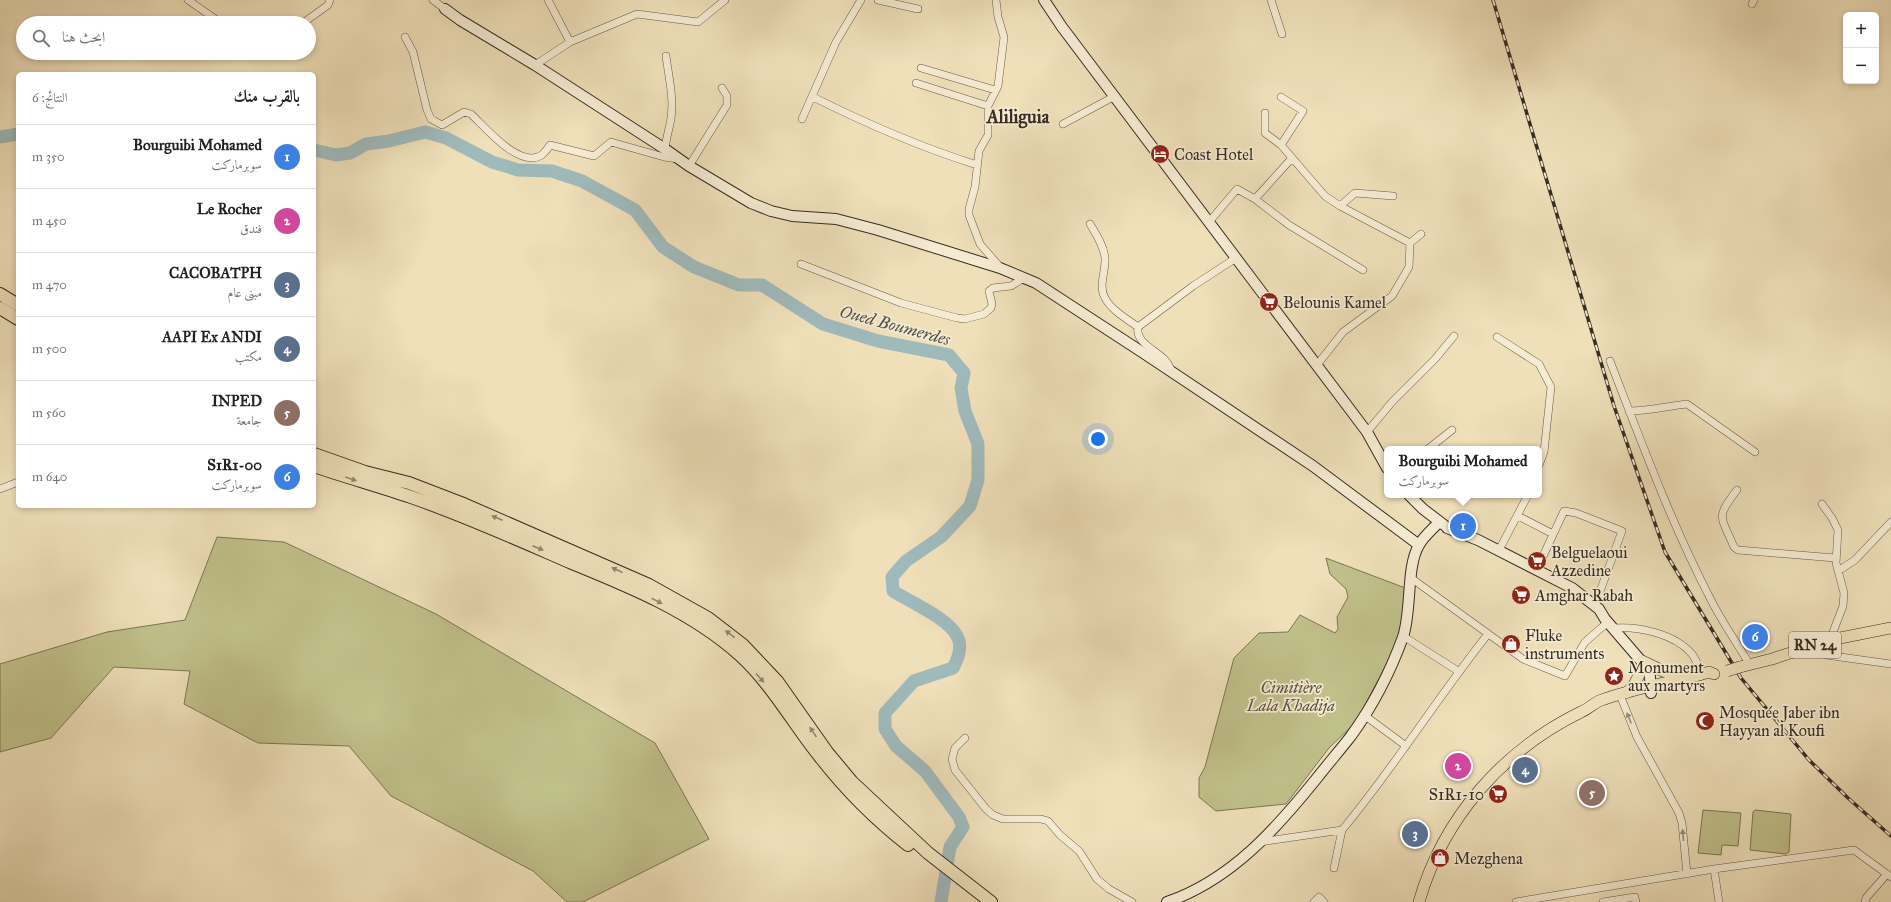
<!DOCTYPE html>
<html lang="ar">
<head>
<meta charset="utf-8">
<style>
	body { margin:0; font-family:"IM FELL Great Primer",Amiri,serif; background:#f2f2f2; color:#202124; direction:rtl }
	.controls { position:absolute; right:12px; top:12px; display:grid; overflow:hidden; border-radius:6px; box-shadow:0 2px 6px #0003 }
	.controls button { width:36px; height:36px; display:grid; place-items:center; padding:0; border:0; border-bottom:1px solid #e0e0e0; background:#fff; color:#202124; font:20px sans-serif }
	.you { position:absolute; left:1098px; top:439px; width:14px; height:14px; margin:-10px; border:3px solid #fff; border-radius:50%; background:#1a73e8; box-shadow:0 0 0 6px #1a73e833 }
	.badge { display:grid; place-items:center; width:26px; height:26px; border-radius:50%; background:#111827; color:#fff; font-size:13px; font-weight:700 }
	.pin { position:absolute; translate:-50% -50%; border:2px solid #fff; box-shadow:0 1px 4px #0006 }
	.popup { position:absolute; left:1384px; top:446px; width:158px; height:52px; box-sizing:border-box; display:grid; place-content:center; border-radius:6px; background:#fff; filter:drop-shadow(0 1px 3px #0005); font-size:13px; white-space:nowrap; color:#757577 }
	.popup b { font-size:15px; color:#202124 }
	.popup::after { content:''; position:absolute; left:50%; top:100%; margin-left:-8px; border:8px solid transparent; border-top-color:#fff }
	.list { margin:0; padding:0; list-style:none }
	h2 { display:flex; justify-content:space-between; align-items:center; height:52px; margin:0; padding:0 16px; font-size:17px }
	h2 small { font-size:13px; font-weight:400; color:#757577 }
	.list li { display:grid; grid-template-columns:26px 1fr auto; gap:12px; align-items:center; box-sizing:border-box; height:64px; padding:0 16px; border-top:1px solid #e0e0e0 }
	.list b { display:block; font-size:15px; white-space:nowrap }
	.list p { margin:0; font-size:13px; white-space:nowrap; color:#757577 }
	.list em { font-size:13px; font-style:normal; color:#757577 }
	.icon { flex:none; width:22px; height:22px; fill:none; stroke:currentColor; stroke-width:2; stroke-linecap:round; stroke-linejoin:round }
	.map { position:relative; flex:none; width:1891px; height:902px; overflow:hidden; direction:ltr }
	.search { position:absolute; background:#fff; box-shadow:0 2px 6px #0003; left:16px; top:16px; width:300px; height:44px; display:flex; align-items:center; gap:10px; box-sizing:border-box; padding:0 14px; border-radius:22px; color:#757577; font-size:15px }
	.panel { position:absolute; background:#fff; box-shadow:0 2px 6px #0003; left:16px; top:72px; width:300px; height:436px; border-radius:6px; direction:rtl }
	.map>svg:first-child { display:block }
	.green { fill:#c0c08b; stroke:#7b7657 }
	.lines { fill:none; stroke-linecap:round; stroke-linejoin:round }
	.river { stroke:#9fbabb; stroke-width:13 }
	.street-casing { stroke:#645949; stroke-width:8 }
	.secondary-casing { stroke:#362c23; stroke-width:12 }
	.primary-casing { stroke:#362c23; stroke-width:12 }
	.highway-casing { stroke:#362c23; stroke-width:14 }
	.street { stroke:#f5ebd2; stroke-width:7 }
	.secondary { stroke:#f5ebd2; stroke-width:10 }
	.primary { stroke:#efe0ba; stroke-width:11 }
	.highway { stroke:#efe0ba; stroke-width:12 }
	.rail-casing { stroke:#362c23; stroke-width:3.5 }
	.rail { stroke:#f5ebd2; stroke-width:2; stroke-dasharray:6; stroke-linecap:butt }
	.primary-bridge-casing { stroke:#362c23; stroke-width:12; stroke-linecap:butt }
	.primary-bridge { stroke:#efe0ba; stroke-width:11 }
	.oneway { fill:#92866e }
	.oneway2 { fill:#968c7a }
	.labels { text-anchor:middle; stroke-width:3.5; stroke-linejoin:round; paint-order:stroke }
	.shield { fill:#f5ebd2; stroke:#6f6558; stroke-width:1 }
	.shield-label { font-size:15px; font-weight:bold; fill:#362c23 }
	.poi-label { font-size:16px; fill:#362c23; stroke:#f5ebd2; text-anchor:start }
	.park-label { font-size:16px; font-style:italic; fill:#58513d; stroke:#f5ebd2 }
	.water-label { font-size:17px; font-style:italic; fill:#505049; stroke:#f5ebd2 }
	.quarter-label { font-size:18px; font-weight:bold; fill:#362c23; stroke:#f5ebd2 }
</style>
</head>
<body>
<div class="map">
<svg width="1891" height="902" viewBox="0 0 1891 902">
	<rect width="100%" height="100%" fill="#efe0ba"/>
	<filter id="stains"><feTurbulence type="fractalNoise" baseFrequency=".005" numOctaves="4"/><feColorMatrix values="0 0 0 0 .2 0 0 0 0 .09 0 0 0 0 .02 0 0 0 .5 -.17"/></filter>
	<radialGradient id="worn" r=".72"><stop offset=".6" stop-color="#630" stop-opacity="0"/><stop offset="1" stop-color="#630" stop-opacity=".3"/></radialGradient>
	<path class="green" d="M217 537 284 542 436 614 655 743 709 839 583 902H567L533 871 391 796 349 746 258 743 184 704 190 671 114 667 51 738 0 752V664L107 632 185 620Z
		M1326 558 1408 589 1397 644 1356 722 1329 748 1286 804 1216 811 1199 797V778L1205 767 1234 658 1259 633 1288 632 1300 615 1335 633 1338 629 1337 617 1348 597 1346 589 1330 574Z
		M1703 810 1741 813 1738 846 1722 845 1721 855 1698 853Z
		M1755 810 1791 814 1789 852 1786 854 1750 850 1753 812Z"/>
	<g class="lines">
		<path class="river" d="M0 137 18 134
			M314 150 336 155 350 153 366 144 389 141 425 132 446 138 492 162 518 170 552 171 582 181 635 210 663 247 694 267 739 285H762L823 324 878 341 949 355 964 373 961 388 965 411 978 444V480L970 506 941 537 906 561 892 577 893 591C910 602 948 618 957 636 963 647 958 659 953 668L914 681 885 713V729L896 746 925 771 959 817 963 827 950 847 941 902"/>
		<g class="street-casing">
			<path id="street" d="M188 0 221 23
				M433 0 445 9
				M878 0 918 9
				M996 0 998 17 1004 37 998 86 988 106V135L979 151 975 187 969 209V215L980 244 1000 267
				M1271 0 1282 34
				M1752 4 1754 0
				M303 23 328 5 330 0
				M405 37 413 52 427 110 431 119 442 125 464 112 471 114C486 128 518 167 540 156 544 154 548 148 550 145L594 156 611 142 664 157 678 159
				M570 42 637 14 698 22 725 0
				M262 53 265 56 277 53
				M535 65 570 42 548 0
				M921 68 995 90
				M916 83 988 106
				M813 97C867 124 920 147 977 165
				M1265 113V133L1281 145 1325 196 1340 206 1355 193 1393 196
				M802 119 836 42 861 0
				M1063 124 1115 96
				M1281 145 1303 111 1281 97
				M665 149C666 140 668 133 670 124 675 102 669 79 666 56
				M689 166 727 105V96L722 88
				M1255 199 1292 158
				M1340 206 1410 243 1421 234
				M1209 222 1237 189 1255 199 1289 225 1363 270
				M1090 224C1096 234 1104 246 1105 258 1106 271 1098 286 1105 298 1111 310 1127 319 1138 327
				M801 264 901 303 957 318 965 319 984 314 991 308 992 304 989 291 993 288 1011 286 1024 278
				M1497 337 1539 364 1551 387 1544 452 1539 465
				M1610 361C1641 441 1671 523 1711 600 1722 622 1737 643 1750 665
				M1317 365 1343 332 1392 296 1409 267 1410 243
				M1172 372C1170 367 1167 361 1163 358 1154 349 1135 342 1138 327L1193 286 1236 258
				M1629 411C1649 411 1668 406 1687 404L1755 452
				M1367 432 1392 402 1435 359 1454 336
				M1428 449 1452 430
				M0 489 18 482
				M1737 490C1715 518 1721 516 1734 547L1738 550 1835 558
				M1822 504 1832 518 1838 530 1836 563 1844 593 1843 606 1830 640
				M1518 516 1553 534
				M1499 550 1528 495
				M1537 569 1564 511 1576 513 1622 531 1595 605
				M1838 571 1855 560 1891 522
				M1411 578 1523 659 1565 676 1585 642 1608 622
				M1614 628C1639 626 1675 634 1692 654 1696 660 1699 667 1703 674
				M1403 636 1458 671
				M1818 644 1826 655 1891 664
				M1622 700 1637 737 1679 813 1682 823 1687 874
				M1364 715 1406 746
				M965 738 955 748 952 759 955 770 986 809 993 815 1003 819H1041L1048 821 1060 835 1079 851 1097 879 1109 889 1132 902
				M1260 842 1342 830C1394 768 1437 698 1488 634
				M1334 868 1342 830
				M1714 869 1719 902
				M1314 902 1319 897 1324 902
				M1516 902 1714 869 1854 850 1891 877
				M1603 902 1635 897 1636 902
				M1865 902 1866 898 1887 874"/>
		</g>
		<g class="secondary-casing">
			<path id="secondary" d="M1044 0 1062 27 1367 432 1387 468
				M445 9 460 20 535 65 665 149 689 166 751 203 771 211 792 216 836 219 878 230 1000 268 1036 283 1145 354 1313 466 1419 545
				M1409 495 1423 509 1444 525
				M1447 528 1478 540 1572 588 1599 609 1605 619 1648 669 1650 677 1651 693
				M1167 902C1231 880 1276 829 1317 778 1328 764 1340 750 1351 736 1372 707 1391 670 1403 637 1412 610 1406 567 1419 545 1424 536 1433 529 1439 522"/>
		</g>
		<g class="primary-casing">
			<path id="primary" d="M1642 661 1663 671 1684 678
				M1740 667 1772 659 1830 640 1891 628
				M1626 693 1633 687 1639 675
				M1419 902C1443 818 1503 750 1581 712 1588 709 1593 704 1599 701 1631 689 1666 683 1699 675L1709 672 1714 674"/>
		</g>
		<g class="highway-casing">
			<path id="highway" d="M0 294 18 305
				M0 308 18 319
				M314 454 365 472 409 483 461 503 649 585 708 618 743 645 777 681 827 752 852 782 928 853 991 902
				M314 466C346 477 379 486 411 497 466 516 519 540 572 563 631 587 692 612 740 655 772 684 794 725 821 758 846 790 876 820 908 845"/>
		</g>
		<use href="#street" class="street"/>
		<use href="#secondary" class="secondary"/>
		<use href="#primary" class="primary"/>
		<use href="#highway" class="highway"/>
		<g class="rail-casing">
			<path id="rail" d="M1493 0 1614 406 1665 552 1741 678 1809 760 1848 798 1891 836"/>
		</g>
		<use href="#rail" class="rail"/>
		<g class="primary-bridge-casing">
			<path id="primary-bridge" d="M1727 671 1740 667"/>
		</g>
		<use href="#primary-bridge" class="primary-bridge"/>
	</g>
	<defs><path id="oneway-solid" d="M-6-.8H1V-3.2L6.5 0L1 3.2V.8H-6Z"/></defs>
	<g class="oneway">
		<use href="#oneway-solid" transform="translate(351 479) rotate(19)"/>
		<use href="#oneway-solid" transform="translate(497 518) rotate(-157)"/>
		<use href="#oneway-solid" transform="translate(538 548) rotate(23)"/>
		<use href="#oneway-solid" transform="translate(617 570) rotate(-156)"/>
		<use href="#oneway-solid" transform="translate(657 601) rotate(27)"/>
		<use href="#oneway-solid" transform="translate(730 634) rotate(-142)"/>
		<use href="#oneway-solid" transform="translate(760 678) rotate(49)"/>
		<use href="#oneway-solid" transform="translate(813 732) rotate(-124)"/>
	</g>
	<g class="oneway2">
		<use href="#oneway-solid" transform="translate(1629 718) rotate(-112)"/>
		<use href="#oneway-solid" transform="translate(1683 835) rotate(-95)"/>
	</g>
	<defs>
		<g id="hotel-disc" transform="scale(1)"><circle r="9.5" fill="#8f2418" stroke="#f5ebd2"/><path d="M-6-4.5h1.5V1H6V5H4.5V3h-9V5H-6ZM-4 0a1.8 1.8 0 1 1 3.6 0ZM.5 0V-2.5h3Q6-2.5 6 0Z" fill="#fff"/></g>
		<g id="supermarket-disc" transform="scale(1)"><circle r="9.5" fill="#8f2418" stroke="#f5ebd2"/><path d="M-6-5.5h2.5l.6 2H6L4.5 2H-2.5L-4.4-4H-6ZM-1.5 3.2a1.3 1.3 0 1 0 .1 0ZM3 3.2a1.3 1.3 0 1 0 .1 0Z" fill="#fff"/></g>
		<g id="shop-disc" transform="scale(1)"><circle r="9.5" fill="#8f2418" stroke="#f5ebd2"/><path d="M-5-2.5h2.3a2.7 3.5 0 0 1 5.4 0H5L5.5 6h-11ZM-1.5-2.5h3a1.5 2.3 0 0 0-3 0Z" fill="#fff"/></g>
		<g id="sight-disc" transform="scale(1)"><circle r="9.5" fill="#8f2418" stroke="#f5ebd2"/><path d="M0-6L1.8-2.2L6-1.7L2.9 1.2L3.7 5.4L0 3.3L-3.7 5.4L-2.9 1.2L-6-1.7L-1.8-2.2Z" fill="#fff"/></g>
		<g id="mosque-disc" transform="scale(1)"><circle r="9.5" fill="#8f2418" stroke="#f5ebd2"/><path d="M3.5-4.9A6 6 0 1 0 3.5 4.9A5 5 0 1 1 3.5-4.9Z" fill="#fff"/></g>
	</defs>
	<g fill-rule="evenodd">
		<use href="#hotel-disc" x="1160" y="154"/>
		<use href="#supermarket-disc" x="1269" y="302"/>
		<use href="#supermarket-disc" x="1537" y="561"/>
		<use href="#supermarket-disc" x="1521" y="595"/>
		<use href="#shop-disc" x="1511" y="644"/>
		<use href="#sight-disc" x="1614" y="676"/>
		<use href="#mosque-disc" x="1705" y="721"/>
		<use href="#supermarket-disc" x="1498" y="794"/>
		<use href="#shop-disc" x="1440" y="858"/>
	</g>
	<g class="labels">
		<rect class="shield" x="1789" y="632" width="52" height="26" rx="3"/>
		<g class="shield-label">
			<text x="1815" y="650">RN 24</text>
		</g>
		<g class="poi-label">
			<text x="1174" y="160">Coast Hotel</text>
			<text x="1283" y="308">Belounis Kamel</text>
			<text x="1551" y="558">Belguelaoui<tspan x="1551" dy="18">Azzedine</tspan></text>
			<text x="1535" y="601">Amghar Rabah</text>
			<text x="1525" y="641">Fluke<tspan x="1525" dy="18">instruments</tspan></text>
			<text x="1628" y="673">Monument<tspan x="1628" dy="18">aux martyrs</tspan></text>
			<text x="1719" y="718">Mosquée Jaber ibn<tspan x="1719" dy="18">Hayyan al Koufi</tspan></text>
			<text x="1484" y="800" text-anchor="end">S1R1-10</text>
			<text x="1454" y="864">Mezghena</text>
		</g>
		<g class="park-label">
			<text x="1291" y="693">Cimitière<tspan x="1291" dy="18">Lala Khadija</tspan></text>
		</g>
		<g class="water-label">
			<text transform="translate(895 325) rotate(15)" y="6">Oued Boumerdes</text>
		</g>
		<g class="quarter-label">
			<text x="1018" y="123">Aliliguia</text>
		</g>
	</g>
	<rect width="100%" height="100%" filter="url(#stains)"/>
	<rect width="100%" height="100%" fill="url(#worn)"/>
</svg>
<div class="controls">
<button>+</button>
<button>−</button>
</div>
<div class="you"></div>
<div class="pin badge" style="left:1463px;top:526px;background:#3f7fe0">1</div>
<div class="popup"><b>Bourguibi Mohamed</b>سوبرماركت</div>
<div class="pin badge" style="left:1458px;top:766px;background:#d1479c">2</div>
<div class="pin badge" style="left:1415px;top:834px;background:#5c6f8a">3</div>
<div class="pin badge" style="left:1525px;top:770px;background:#5c6f8a">4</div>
<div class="pin badge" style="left:1592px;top:793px;background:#8d6e63">5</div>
<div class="pin badge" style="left:1755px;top:637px;background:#3f7fe0">6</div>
<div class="search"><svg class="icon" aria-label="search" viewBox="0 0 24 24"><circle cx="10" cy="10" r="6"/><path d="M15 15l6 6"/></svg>ابحث هنا</div>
<section class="panel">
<h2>بالقرب منك<small>النتائج: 6</small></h2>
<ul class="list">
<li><span class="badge" style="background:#3f7fe0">1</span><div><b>Bourguibi Mohamed</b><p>سوبرماركت</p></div><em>350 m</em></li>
<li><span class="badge" style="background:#d1479c">2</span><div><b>Le Rocher</b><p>فندق</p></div><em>450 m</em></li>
<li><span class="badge" style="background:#5c6f8a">3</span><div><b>CACOBATPH</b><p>مبنى عام</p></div><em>470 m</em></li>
<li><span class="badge" style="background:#5c6f8a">4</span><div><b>AAPI Ex ANDI</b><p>مكتب</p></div><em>500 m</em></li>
<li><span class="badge" style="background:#8d6e63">5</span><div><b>INPED</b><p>جامعة</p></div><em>560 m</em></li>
<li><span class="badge" style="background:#3f7fe0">6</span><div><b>S1R1-00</b><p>سوبرماركت</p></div><em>640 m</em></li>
</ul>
</section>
</div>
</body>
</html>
